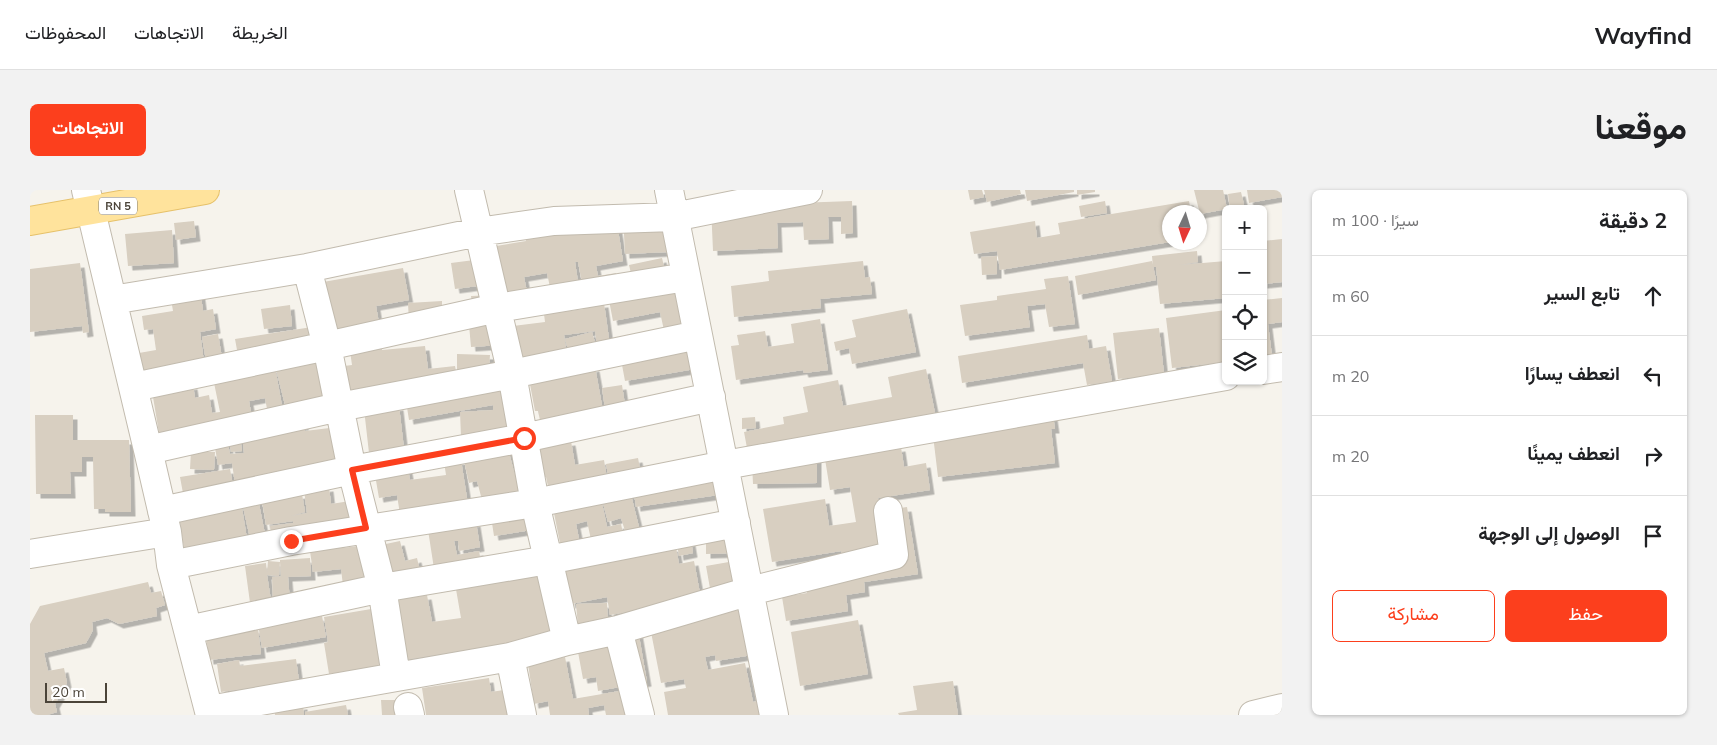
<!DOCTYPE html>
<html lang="ar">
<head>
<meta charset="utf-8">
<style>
	body { margin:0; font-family:Mulish,Vazirmatn,sans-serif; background:#f2f2f2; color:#202124; direction:rtl }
	.controls { position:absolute; right:15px; top:15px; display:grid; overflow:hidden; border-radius:8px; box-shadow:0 1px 4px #0004 }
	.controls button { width:45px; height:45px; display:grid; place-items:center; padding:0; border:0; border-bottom:1px solid #e0e0e0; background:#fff; color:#202124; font:25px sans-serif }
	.compass { position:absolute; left:1132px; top:15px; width:45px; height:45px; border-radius:50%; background:#fff; box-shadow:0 1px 4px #0004; rotate:184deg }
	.scale { position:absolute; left:15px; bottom:12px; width:62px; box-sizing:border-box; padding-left:5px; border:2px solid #4b4439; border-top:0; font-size:14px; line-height:18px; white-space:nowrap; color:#4b4439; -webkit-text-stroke:4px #fff; paint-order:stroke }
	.stop { position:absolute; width:15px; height:15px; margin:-11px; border:4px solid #fc3f1d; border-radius:50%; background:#fff }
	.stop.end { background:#fc3f1d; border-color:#fff; box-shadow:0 1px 5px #0008 }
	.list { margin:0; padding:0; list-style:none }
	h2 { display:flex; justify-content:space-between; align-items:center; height:65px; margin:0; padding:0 20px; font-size:21px }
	h2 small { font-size:16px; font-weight:400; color:#757577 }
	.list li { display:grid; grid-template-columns:32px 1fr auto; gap:15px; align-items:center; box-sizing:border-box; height:80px; padding:0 20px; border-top:1px solid #e0e0e0 }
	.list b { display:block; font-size:19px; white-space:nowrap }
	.list em { font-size:16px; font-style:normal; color:#757577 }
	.actions { display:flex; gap:10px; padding:15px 20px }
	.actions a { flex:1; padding:11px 0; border:1px solid #fc3f1d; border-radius:8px; text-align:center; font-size:18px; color:#fc3f1d }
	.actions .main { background:#fc3f1d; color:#fff }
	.icon { flex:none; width:28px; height:28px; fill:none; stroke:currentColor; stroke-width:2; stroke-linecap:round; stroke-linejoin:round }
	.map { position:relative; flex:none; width:1252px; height:525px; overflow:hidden; direction:ltr; border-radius:8px }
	header { display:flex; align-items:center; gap:30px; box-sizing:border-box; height:70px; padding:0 25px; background:#fff; border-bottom:1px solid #e0e0e0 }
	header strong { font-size:24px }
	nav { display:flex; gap:28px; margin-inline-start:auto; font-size:18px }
	.intro { display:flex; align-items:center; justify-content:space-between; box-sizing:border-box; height:120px; padding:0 30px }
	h1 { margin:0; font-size:35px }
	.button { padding:12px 22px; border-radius:8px; background:#fc3f1d; color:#fff; font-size:18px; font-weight:700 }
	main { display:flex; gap:30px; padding:0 30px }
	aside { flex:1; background:#fff; border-radius:8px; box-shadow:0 1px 4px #0004 }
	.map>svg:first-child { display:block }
	.building { fill:#d8cfc1; filter:url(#shadow) }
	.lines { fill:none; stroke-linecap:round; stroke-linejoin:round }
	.minor-casing { stroke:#c2bbae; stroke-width:30 }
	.major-casing { stroke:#e6c16a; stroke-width:30 }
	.minor { stroke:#fff; stroke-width:28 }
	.major { stroke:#ffe39c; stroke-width:28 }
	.route { stroke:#fc3f1d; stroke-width:6 }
	.labels { text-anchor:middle; stroke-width:5; stroke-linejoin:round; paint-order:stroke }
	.shield { fill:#fff; stroke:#817c74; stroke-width:1 }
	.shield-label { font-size:11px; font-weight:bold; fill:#4b4439 }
</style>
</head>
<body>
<header>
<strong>Wayfind</strong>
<nav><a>الخريطة</a><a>الاتجاهات</a><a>المحفوظات</a></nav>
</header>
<div class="intro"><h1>موقعنا</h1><a class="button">الاتجاهات</a></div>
<main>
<aside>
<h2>2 دقيقة<small>سيرًا · 100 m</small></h2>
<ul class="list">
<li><svg class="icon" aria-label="ahead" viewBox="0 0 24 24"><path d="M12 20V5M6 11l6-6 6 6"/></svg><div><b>تابع السير</b></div><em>60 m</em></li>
<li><svg class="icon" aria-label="left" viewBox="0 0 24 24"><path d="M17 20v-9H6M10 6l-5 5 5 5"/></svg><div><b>انعطف يسارًا</b></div><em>20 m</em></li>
<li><svg class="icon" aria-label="right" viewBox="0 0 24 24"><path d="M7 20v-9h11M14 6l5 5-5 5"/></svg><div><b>انعطف يمينًا</b></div><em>20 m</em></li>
<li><svg class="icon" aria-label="arrive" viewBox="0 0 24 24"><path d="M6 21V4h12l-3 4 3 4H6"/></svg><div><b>الوصول إلى الوجهة</b></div></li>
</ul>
<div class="actions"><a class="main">حفظ</a><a>مشاركة</a></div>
</aside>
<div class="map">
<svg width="1252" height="525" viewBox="0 0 1252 525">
	<defs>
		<filter id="shadow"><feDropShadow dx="4.5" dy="4.5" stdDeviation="0" flood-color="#0004"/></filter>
	</defs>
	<rect width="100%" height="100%" fill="#f6f3ec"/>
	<path class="building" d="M938 0H952L954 7 940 10Z
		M954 0H990L991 4 957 12Z
		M995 0H1044V2L997 11Z
		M1047 0H1065V2L1047 5Z
		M1164 0H1193L1197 19 1170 24Z
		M1217 0H1252V7L1219 13Z
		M1211 2 1215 19H1200L1198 4Z
		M822 11 823 43 811 44V27H798L799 49 774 50 773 32 747 33 748 58 683 61 681 16Z
		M1075 11 1077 23 1051 27 1049 16Z
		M1159 11 1161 22H1140V52L970 80 967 61 944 64 940 42 1005 31 1007 48 1030 44 1028 33Z
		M585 21 593 71 566 76 568 86 586 83 588 97 554 103 548 72H545L548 92 522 107 517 83 494 87 498 107 475 111 466 56 496 51 493 37Z
		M636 23 638 62 595 64 593 25Z
		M164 31 166 47 146 50 144 33Z
		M142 40 144 73 98 76 95 44Z
		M1252 49V92L1233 94V51Z
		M1167 61 1168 72 1149 75 1196 71V108L1130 114 1126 77H1123L1122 66Z
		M967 66V84L952 85 951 67Z
		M632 68 637 89 604 96 599 75Z
		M452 69 455 95 425 99 421 73Z
		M833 71 835 88 840 87 842 104 790 109 791 118 704 127 701 96 739 91 738 81Z
		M1122 71 1126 90 1048 105 1045 86Z
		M50 73 59 142 53 143 52 136 0 142V79Z
		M373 78 379 110 346 116 351 145 304 153 293 92Z
		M1038 86 1045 134 1019 137 1015 114 997 116 1000 137 935 146 930 115 967 110V106L1016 99 1014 89Z
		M653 91 662 140 635 145 630 122 583 131 578 105Z
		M170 99 173 121 183 119 186 139 170 142 175 180 113 189 109 163 126 160 123 139 114 140 112 126 143 121 140 103Z
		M467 105 468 128 379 133 378 113 412 111V116L442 114 441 106Z
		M1252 108V132L1238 134 1242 166 1233 167V110Z
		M574 113 581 163 568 164 565 141 534 145 538 173 489 179 483 136 515 132 514 124 554 119V115Z
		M260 115 262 136 234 139 231 119Z
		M877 119 886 162 822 174 819 158 806 161 804 152 826 147 822 130Z
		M1196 120V172L1142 178 1136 128Z
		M790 129 798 180 774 183 773 180 706 190 701 156 709 155 707 145 735 141 738 157 764 153 761 134Z
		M468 133 470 155 441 157 439 135Z
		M282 137 286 159 209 171 205 149Z
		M1129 138 1134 184 1088 189 1083 143Z
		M562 142 568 163 541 171 535 149Z
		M188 144 193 174 177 177 172 147Z
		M1057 145 1059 159 1076 156 1082 191 1057 195 1053 173 932 193 928 166Z
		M660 152 665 179 595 191 590 164Z
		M395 156 398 179 425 176 427 186V164L460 165 459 178 483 195 495 238 463 239 464 245 431 247 430 222 463 220V215L379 230 375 205 318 208 314 176 322 175 320 161 352 157V160Z
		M291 168 303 211 257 223 246 179Z
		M245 177 254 227 239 230 235 208 219 211 223 234 130 249 122 201 163 195 165 208 179 205 182 223 190 222 183 188Z
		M565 177 573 221 511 235 508 221H505L499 189Z
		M896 179 905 223 717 258 714 242 754 234 753 227 778 222 773 197 808 190 813 216 862 207 858 187Z
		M592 195 596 222 576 225 572 198Z
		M369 216 374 259 339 263 334 219Z
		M1022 218 1025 239H1021L1025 273 908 287 902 237Z
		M5 225H43V250H99L101 322H75V319H64L63 267H52V282H40L41 304H6Z
		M725 227 726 238 712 239V228Z
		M274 234 275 241 308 237 313 279 205 294 202 273 188 275 184 252 197 249 200 264 214 263 212 245Z
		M210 247 212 261 201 262 199 249Z
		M541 251 545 275 574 270 578 295 520 306 516 287 514 288 509 256Z
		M477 255 489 301 452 310 447 291 439 293 433 266Z
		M871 257 874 277 896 273 900 300 848 308 850 321 877 317 888 384 834 392 835 402 816 405 818 421 756 431 752 407 777 403 772 375 812 368 811 361 742 372 733 319 795 309 799 336 826 332 820 297 800 300 795 269Z
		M161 261 185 262 184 280 160 279Z
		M787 263V293L723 294 722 273Z
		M608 268 612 289 580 295 576 274Z
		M431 270 439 321 371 331 367 305 349 308 344 279 377 274 380 290 416 285 414 272Z
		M698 277 702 303 606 317 603 297Z
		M200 279 204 301 209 300 220 367 157 378 149 326 157 325 150 287Z
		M299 297 301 314 320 311 325 343 243 355 240 336 263 333V331L236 335 232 311 272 304 275 322 261 326 277 323 274 300Z
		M600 301 609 337 595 341 591 328 578 332 572 309Z
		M571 308 577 337 591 334 595 353 563 359 557 331 546 334 551 359 532 363 523 318Z
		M228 309 238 359 223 362 212 312Z
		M516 311 520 337 464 346 460 320Z
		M446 332 450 357 429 361 428 351H424L427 365 449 361 451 372 517 384 526 445 375 470 365 410 397 405 402 432 431 428 423 382 405 385 398 340Z
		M676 343H707V363L676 364Z
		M310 350 311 358 339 355 344 401 314 404 311 379 283 382 279 354Z
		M370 351 375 371 387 368 393 394 362 402 351 355Z
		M661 351 663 363 649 366 647 354Z
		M646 357 649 374 664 371 671 409 580 425 577 407 541 414 534 377Z
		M280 368 281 386 258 387 260 412 243 413 242 387 253 386H251L250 372 249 386 237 385 242 417 221 420 215 376 236 373 237 383 238 371 250 372V370Z
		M716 369 721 396 681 404 676 376Z
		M118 392 121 403 131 401 135 415 126 418 127 426 89 434 77 428 62 432 63 440 56 453 14 463 18 481 34 478 37 493 25 514 27 522 17 525H0V434L10 416Z
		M577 413 578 434 548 436 546 414Z
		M347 418 357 474 299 484 294 453 298 452 294 427Z
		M279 419 281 428 292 426 296 447 232 458 227 428Z
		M713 419 722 465 686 471 685 465 675 467 678 480 715 473 723 512 737 509 740 525H638L634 502 656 498 654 489 631 493 620 437Z
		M828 430 838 484 770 496 761 442Z
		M228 438 231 464 179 470 176 445Z
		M608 440 617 492 568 501 566 487 553 489 548 462Z
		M535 467 543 509 613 497 618 525H576L574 515 558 518 559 525H520L518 511 504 514 498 474Z
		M266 469 269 491 191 502 187 474 209 470 210 476Z
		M459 488 461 502 480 499 499 525H396L392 498Z
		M923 491 928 525H869L868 523 887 520 883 496Z
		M351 510H371V525H352Z
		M273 515 274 525H245L244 518Z
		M316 515 318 525H275V522Z"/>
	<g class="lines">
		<g class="minor-casing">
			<path id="minor" d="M56 0 118 260 137 342 141 375 180 525
				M439 0 482 184 505 313 537 451
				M639 0 744 525
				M277 78 297 156 322 280 352 398 366 486
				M82 110 277 78 448 42 524 31 644 27 778 0
				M1233 180 1252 177
				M104 197 297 156 467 118 656 87
				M118 260 309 217 482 184 668 145
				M132 321 322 280 494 248 681 207
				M0 364 137 342
				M141 375 261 351 505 313 695 275 1196 186
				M158 440 352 398 518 370 706 333
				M588 440 610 525
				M480 467 492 525
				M378 517 380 525
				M179 520 480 467 537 451 588 440 720 401 864 365 858 321
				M1223 525 1252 518"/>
		</g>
		<g class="major-casing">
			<path id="major" d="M0 31 175 0"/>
		</g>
		<use href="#minor" class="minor"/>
		<use href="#major" class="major"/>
	</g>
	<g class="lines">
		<path class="route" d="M261 351 336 338 322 280 494 248"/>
	</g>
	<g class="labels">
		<rect class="shield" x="69" y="7.5" width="38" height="17" rx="4"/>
		<g class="shield-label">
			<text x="88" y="20">RN 5</text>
		</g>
	</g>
</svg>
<div class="controls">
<button>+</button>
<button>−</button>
<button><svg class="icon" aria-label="locate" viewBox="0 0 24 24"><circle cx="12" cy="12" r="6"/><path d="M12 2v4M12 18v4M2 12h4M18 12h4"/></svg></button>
<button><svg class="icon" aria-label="layers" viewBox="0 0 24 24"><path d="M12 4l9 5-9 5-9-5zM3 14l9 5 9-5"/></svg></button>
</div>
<svg class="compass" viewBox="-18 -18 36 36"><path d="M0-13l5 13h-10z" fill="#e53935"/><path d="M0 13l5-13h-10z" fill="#757577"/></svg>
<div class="scale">20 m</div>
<div class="stop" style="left:494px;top:248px"></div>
<div class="stop end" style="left:261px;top:351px"></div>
</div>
</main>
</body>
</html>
